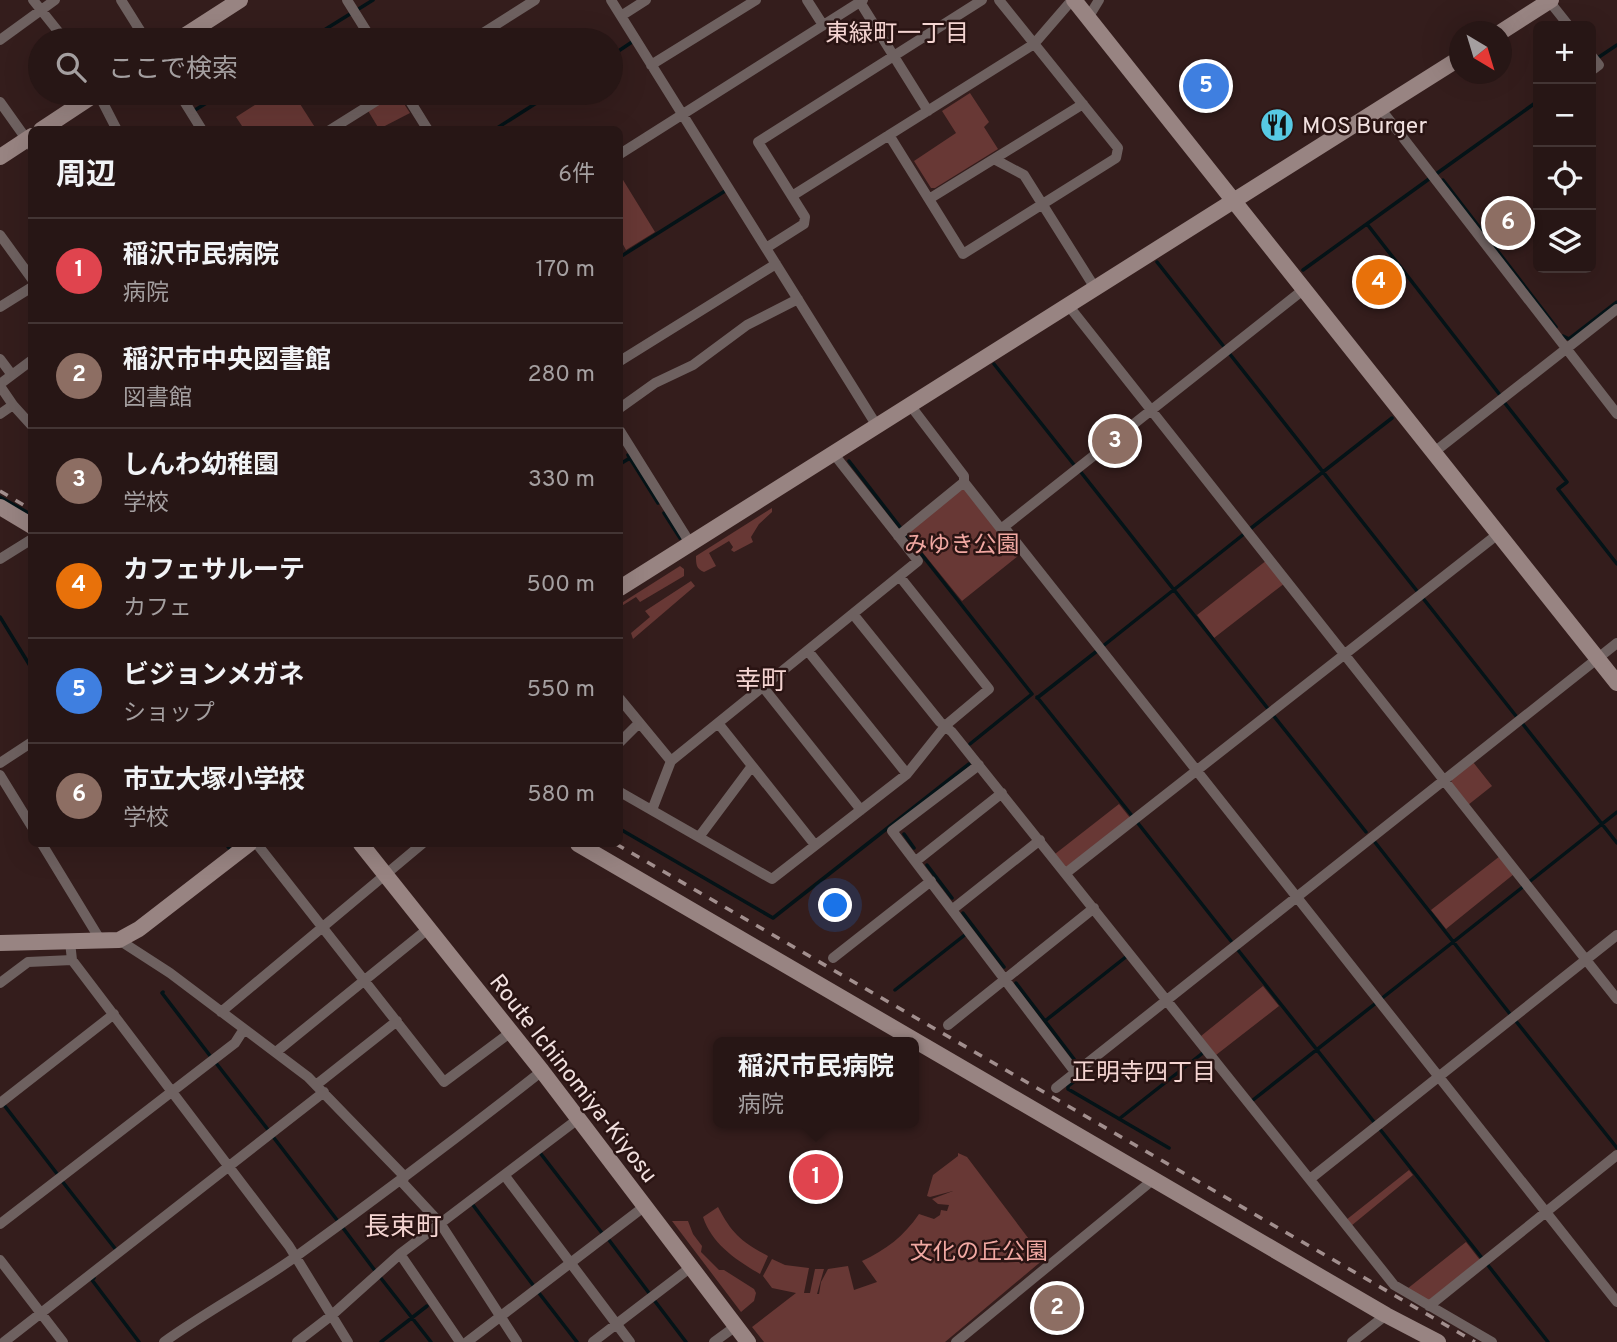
<!DOCTYPE html>
<html lang="ja">
<head>
<meta charset="utf-8">
<style>
	body { margin:0; font-family:Overpass,"Noto Sans JP",sans-serif; background:#332322; color:#f1f3f6 }
	.controls { position:absolute; right:21px; top:21px; display:grid; overflow:hidden; border-radius:10px; box-shadow:0 7px 28px #0002 }
	.controls button { width:63px; height:63px; display:grid; place-items:center; padding:0; border:0; border-bottom:2px solid #433534; background:#271615; color:#f1f3f6; font:35px sans-serif }
	.compass { position:absolute; left:1449px; top:21px; width:63px; height:63px; border-radius:50%; background:#271615; box-shadow:0 7px 28px #0002; rotate:142deg }
	.you { position:absolute; left:836px; top:906px; width:24px; height:24px; margin:-18px; border:5px solid #fff; border-radius:50%; background:#1a73e8; box-shadow:0 0 0 10px #1a73e833 }
	.badge { display:grid; place-items:center; width:46px; height:46px; border-radius:50%; background:#57c9e3; color:#fff; font-size:23px; font-weight:700 }
	.pin { position:absolute; translate:-50% -50%; border:4px solid #fff; box-shadow:0 2px 7px #0006 }
	.popup { position:absolute; left:713px; top:1037px; width:206px; height:91px; box-sizing:border-box; display:grid; place-content:center; border-radius:10px; background:#271615; filter:drop-shadow(0 2px 5px #0005); font-size:23px; white-space:nowrap; color:#a49fa0 }
	.popup b { font-size:26px; color:#f1f3f6 }
	.popup::after { content:''; position:absolute; left:50%; top:100%; margin-left:-14px; border:14px solid transparent; border-top-color:#271615 }
	.list { margin:0; padding:0; list-style:none }
	h2 { display:flex; justify-content:space-between; align-items:center; height:91px; margin:0; padding:0 28px; font-size:30px }
	h2 small { font-size:23px; font-weight:400; color:#a49fa0 }
	.list li { display:grid; grid-template-columns:46px 1fr auto; gap:21px; align-items:center; box-sizing:border-box; height:105px; padding:0 28px; border-top:2px solid #433534 }
	.list b { display:block; font-size:26px; white-space:nowrap }
	.list p { margin:0; font-size:23px; white-space:nowrap; color:#a49fa0 }
	.list em { font-size:23px; font-style:normal; color:#a49fa0 }
	.icon { flex:none; width:38px; height:38px; fill:none; stroke:currentColor; stroke-width:2; stroke-linecap:round; stroke-linejoin:round }
	.map { position:relative; flex:none; width:1617px; height:1342px; overflow:hidden }
	.search { position:absolute; background:#271615; box-shadow:0 7px 28px #0002; left:28px; top:28px; width:595px; height:77px; display:flex; align-items:center; gap:18px; box-sizing:border-box; padding:0 24px; border-radius:38px; color:#a49fa0; font-size:26px }
	.panel { position:absolute; background:#271615; box-shadow:0 7px 28px #0002; left:28px; top:126px; width:595px; height:721px; border-radius:10px }
	.map>svg:first-child { display:block }
	.green { fill:#683835 }
	.lines { fill:none; stroke-linecap:round; stroke-linejoin:round }
	.stream { stroke:#041317; stroke-width:3.5 }
	.street { stroke:#6e6160; stroke-width:10 }
	.secondary { stroke:#988482; stroke-width:16 }
	.rail { stroke:#a28f8e; stroke-width:3.5; stroke-dasharray:9 9; stroke-linecap:butt }
	.labels { text-anchor:middle; stroke-width:5; stroke-linejoin:round; paint-order:stroke }
	.poi-label { font-size:23px; fill:#f1e0df; stroke:#2a1413; text-anchor:start }
	.park-label { font-size:23px; fill:#f1a8a2; stroke:#2a1413 }
	.street-label { font-size:23px; fill:#f1e0df; stroke:#2a1413 }
	.neighbourhood-label { font-size:24px; fill:#f4d4d1; stroke:#2a1413 }
	.quarter-label { font-size:26px; fill:#f4d4d1; stroke:#2a1413 }
</style>
</head>
<body>
<div class="map">
<svg width="1617" height="1342" viewBox="0 0 1617 1342">
	<rect width="100%" height="100%" fill="#341d1c"/>
	<path class="green" d="M274 93H293L316 129H244L236 117Z
		M394 93H397L410 113 379 129 367 109Z
		M970 93 989 122 984 127 998 149 935 188H931L914 161 956 133 942 111Z
		M620 175 655 232 626 250 620 239Z
		M962 486 1018 556 962 601 906 532Z
		M772 508V512L759 524 751 537 753 542 734 552 731 550 733 547 729 541 709 553 716 566 704 572C696 569 696 564 696 556Z
		M1267 560 1285 583 1214 638 1197 615Z
		M680 566 684 569V576L640 602 636 597 620 607V604Z
		M691 581 695 586 633 639 631 633 650 617 645 611Z
		M1473 762 1492 786 1468 805 1451 784 1452 778Z
		M1119 804 1131 819 1066 867 1055 854Z
		M1500 856 1514 874 1446 929 1431 910Z
		M1263 986 1279 1006 1216 1055 1201 1036Z
		M958 1153 967 1157 1044 1259 945 1342H764L752 1327 796 1293 772 1288 763 1276 772 1259 785 1265 809 1268 804 1293H810L815 1269H824L817 1294H819L821 1282 828 1269 848 1266 854 1290 877 1282 862 1261C886 1250 904 1236 919 1214L934 1219 940 1215 941 1210 947 1211 949 1205 938 1204 932 1199 953 1191 930 1197 927 1196 933 1175 958 1156Z
		M1409 1170 1413 1175 1351 1226 1346 1220Z
		M718 1207C732 1234 742 1242 768 1256L760 1274C736 1260 712 1244 703 1217Z
		M672 1221H688L693 1234 702 1246 701 1252 719 1270H724L754 1289 756 1293 754 1301 741 1312Z
		M1466 1242 1480 1260 1428 1301 1407 1289Z"/>
	<g class="lines">
		<path class="stream" d="M357 10 373 0
			M308 40 350 14
			M611 56 632 42
			M1599 57 1617 45
			M195 110 223 93
			M494 130 552 93
			M1436 174 1538 101
			M1443 180 1556 327
			M1367 224 1500 395
			M620 257 725 191
			M1157 262 1225 348
			M1303 270 1429 179
			M1563 336 1569 339 1617 302
			M1229 353 1417 591
			M994 364 1075 466
			M1504 402 1567 482 1558 489 1617 564
			M628 455 658 503
			M849 461 900 527
			M620 464 630 458
			M1080 471 1269 710
			M0 497 32 515
			M664 513 680 538
			M1250 529 1392 418
			M907 536 1032 694 970 744
			M1422 597 1516 716
			M0 617 32 669
			M1103 646 1244 534
			M1037 697 1133 817
			M1037 698 1097 651
			M1273 715 1366 832
			M1522 723 1617 843
			M1137 822 1231 941
			M620 829 773 918 969 764
			M904 834 914 848
			M1374 841 1510 1014
			M226 844 229 848
			M927 865 952 898
			M1529 882 1617 812
			M963 913 1004 967
			M1238 950 1374 1122
			M1016 983 1074 1059
			M895 990 966 934
			M163 992 162 993 211 1057
			M1381 999 1524 886
			M1515 1020 1617 1148
			M1045 1021 1127 956
			M216 1063 269 1131
			M1080 1077 1068 1086V1089L1169 1148
			M1253 1100 1376 1003
			M4 1105 58 1175
			M1119 1119 1204 1052
			M1379 1128 1482 1258
			M274 1138 337 1220
			M541 1154 602 1233
			M62 1181 117 1251
			M473 1205 533 1285
			M343 1228 376 1272
			M609 1240 649 1293
			M1487 1264 1548 1342
			M380 1277 431 1342
			M94 1278 92 1280 139 1342
			M539 1293 577 1342
			M654 1300 686 1342
			M381 1342 427 1306"/>
		<path class="street" d="M33 0 65 40
			M121 0 146 40
			M347 0 372 40
			M611 0 877 426
			M807 0 823 25
			M1549 1 1569 26
			M860 2 928 111
			M621 16 646 0
			M1088 18 1099 0
			M0 40 55 0
			M472 40 535 0
			M1591 55 1599 65 1591 71
			M651 65 756 0
			M98 93 117 130
			M179 93 202 130
			M405 93 428 130
			M0 102 32 147
			M1380 108 1617 414
			M330 130 389 93
			M889 135 963 254 1116 158 1118 148 999 0
			M620 154 863 0
			M994 159 1024 175 1095 288
			M792 196 1034 44 1072 0
			M929 199 1083 104
			M0 235 32 279
			M766 248 804 224 805 217 758 142 982 0
			M1068 305 1617 999
			M0 307 32 287
			M0 359 12 375
			M620 361 776 264
			M0 384 32 360
			M0 386 13 405
			M910 405 964 476V482L1001 529 1303 290
			M620 408 655 383 693 365 747 325 798 299
			M0 414 13 405 32 426
			M620 431 690 543
			M1433 453 1617 309
			M1004 527 1617 1302
			M898 536 964 482
			M0 559 32 539
			M853 614 940 722 952 732 1394 1285 1492 1342
			M808 651 907 774
			M763 687 861 810
			M620 699 671 761 918 561 833 453
			M718 723 815 845
			M620 742 639 723
			M0 763 32 742
			M979 765 892 831 1075 1072
			M0 775 32 827
			M620 792 772 879 907 774 946 725 989 689 900 577
			M652 810 671 761
			M699 837 752 766
			M42 844 101 941
			M257 844 444 1082 511 1032
			M916 861 1002 793
			M1066 873 1498 534
			M953 909 1040 840
			M119 940 170 973 308 1077 405 1177
			M70 942 72 960 289 1246 348 1342
			M833 958 931 881
			M0 983 28 962 72 960
			M221 1012 422 844
			M948 1025 1094 908
			M276 1052 429 928
			M316 1085 397 1021
			M1056 1088 1617 643
			M0 1103 114 1014
			M505 1176 630 1342
			M1310 1179 1617 935
			M401 1181 440 1223 517 1342
			M0 1224 235 1043 244 1029
			M400 1254 460 1342
			M0 1260 63 1342
			M1429 1306 1617 1155
			M4 1342 324 1092
			M164 1342C207 1311 255 1286 298 1255 381 1195 462 1134 542 1071
			M297 1342 332 1315 400 1254 578 1119
			M467 1342 645 1206
			M593 1342 691 1267
			M714 1342 736 1326
			M956 1342 1154 1179
			M1352 1342 1386 1315"/>
		<path class="secondary" d="M1074 0 1617 683
			M1501 32 1551 0
			M178 40 240 0
			M41 130 97 93
			M0 157 32 136
			M0 507 32 526
			M620 588 1460 58
			M361 844 542 1071 748 1342
			M578 844 1386 1315 1438 1342
			M0 943 119 940 139 929 249 844"/>
		<path class="rail" d="M0 491 32 510
			M616 844 1475 1342"/>
	</g>
	<defs>
		<g id="restaurant-disc" transform="scale(1.75)"><circle r="9.5" fill="#57c9e3" stroke="#2a1413"/><path d="M-5-6h1v4h1v-4h1v4h1v-4h1v5L-1.5 .5V6h-2V.5L-5-1ZM5-6V6H3V1.5H1.5Q1.5-4 5-6Z" fill="#111"/></g>
	</defs>
	<g fill-rule="evenodd">
		<use href="#restaurant-disc" x="1277" y="125"/>
	</g>
	<g class="labels">
		<g class="poi-label">
			<text x="1302" y="133">MOS Burger</text>
		</g>
		<g class="park-label">
			<text x="962" y="552">みゆき公園</text>
			<text x="979" y="1259">文化の丘公園</text>
		</g>
		<g class="street-label">
			<text transform="translate(574 1078) rotate(52)" y="8">Route Ichinomiya-Kiyosu</text>
		</g>
		<g class="neighbourhood-label">
			<text x="897" y="41">東緑町一丁目</text>
			<text x="1144" y="1080">正明寺四丁目</text>
		</g>
		<g class="quarter-label">
			<text x="761" y="689">幸町</text>
			<text x="403" y="1235">長束町</text>
		</g>
	</g>
</svg>
<div class="controls">
<button>+</button>
<button>−</button>
<button><svg class="icon" aria-label="locate" viewBox="0 0 24 24"><circle cx="12" cy="12" r="6"/><path d="M12 2v4M12 18v4M2 12h4M18 12h4"/></svg></button>
<button><svg class="icon" aria-label="layers" viewBox="0 0 24 24"><path d="M12 4l9 5-9 5-9-5zM3 14l9 5 9-5"/></svg></button>
</div>
<svg class="compass" viewBox="-18 -18 36 36"><path d="M0-13l5 13h-10z" fill="#e53935"/><path d="M0 13l5-13h-10z" fill="#a49fa0"/></svg>
<div class="you"></div>
<div class="pin badge" style="left:816px;top:1177px;background:#e0444e">1</div>
<div class="popup"><b>稲沢市民病院</b>病院</div>
<div class="pin badge" style="left:1057px;top:1308px;background:#8d6e63">2</div>
<div class="pin badge" style="left:1115px;top:441px;background:#8d6e63">3</div>
<div class="pin badge" style="left:1379px;top:282px;background:#e8710a">4</div>
<div class="pin badge" style="left:1206px;top:86px;background:#3f7fe0">5</div>
<div class="pin badge" style="left:1508px;top:223px;background:#8d6e63">6</div>
<div class="search"><svg class="icon" aria-label="search" viewBox="0 0 24 24"><circle cx="10" cy="10" r="6"/><path d="M15 15l6 6"/></svg>ここで検索</div>
<section class="panel">
<h2>周辺<small>6件</small></h2>
<ul class="list">
<li><span class="badge" style="background:#e0444e">1</span><div><b>稲沢市民病院</b><p>病院</p></div><em>170 m</em></li>
<li><span class="badge" style="background:#8d6e63">2</span><div><b>稲沢市中央図書館</b><p>図書館</p></div><em>280 m</em></li>
<li><span class="badge" style="background:#8d6e63">3</span><div><b>しんわ幼稚園</b><p>学校</p></div><em>330 m</em></li>
<li><span class="badge" style="background:#e8710a">4</span><div><b>カフェサルーテ</b><p>カフェ</p></div><em>500 m</em></li>
<li><span class="badge" style="background:#3f7fe0">5</span><div><b>ビジョンメガネ</b><p>ショップ</p></div><em>550 m</em></li>
<li><span class="badge" style="background:#8d6e63">6</span><div><b>市立大塚小学校</b><p>学校</p></div><em>580 m</em></li>
</ul>
</section>
</div>
</body>
</html>
